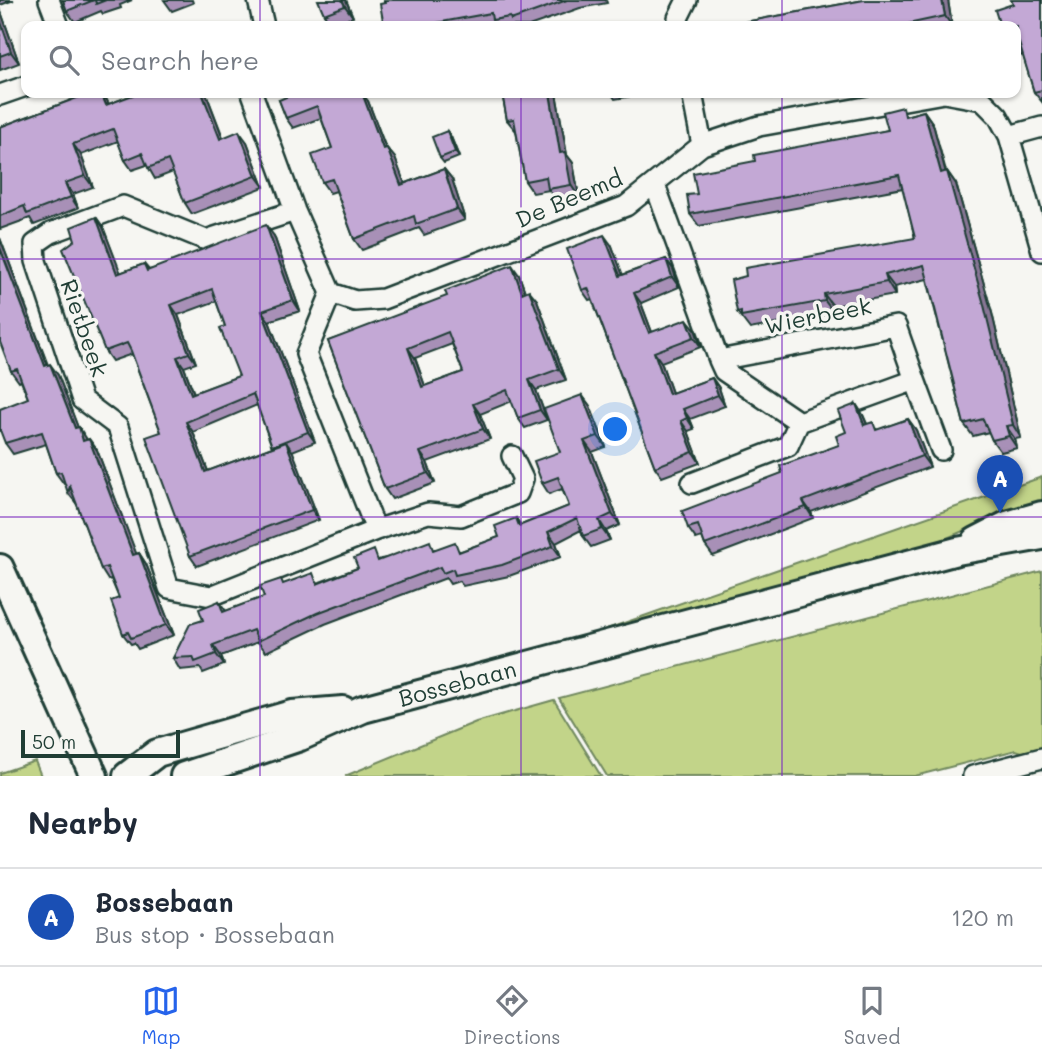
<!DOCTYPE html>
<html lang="en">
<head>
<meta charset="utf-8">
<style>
	body { margin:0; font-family:Mali,sans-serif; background:#f6f6f7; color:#1f2937 }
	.scale { position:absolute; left:21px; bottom:18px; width:159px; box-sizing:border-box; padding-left:7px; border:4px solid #1f3d34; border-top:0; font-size:19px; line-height:24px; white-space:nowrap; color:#1f3d34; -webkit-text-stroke:5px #f6f6f2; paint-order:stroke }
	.you { position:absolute; left:616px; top:430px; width:24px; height:24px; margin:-18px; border:5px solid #fff; border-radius:50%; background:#1a73e8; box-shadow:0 0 0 10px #1a73e833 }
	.badge { display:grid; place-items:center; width:46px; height:46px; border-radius:50%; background:#2563eb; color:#fff; font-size:23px; font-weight:700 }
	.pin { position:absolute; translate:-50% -58px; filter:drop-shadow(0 2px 4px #0008) }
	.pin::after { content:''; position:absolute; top:37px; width:24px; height:21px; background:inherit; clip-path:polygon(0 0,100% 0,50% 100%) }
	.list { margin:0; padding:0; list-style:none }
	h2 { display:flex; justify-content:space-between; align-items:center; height:91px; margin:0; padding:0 28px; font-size:30px }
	h2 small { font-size:23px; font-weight:400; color:#747a83 }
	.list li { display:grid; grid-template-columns:46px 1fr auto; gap:21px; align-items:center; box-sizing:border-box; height:98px; padding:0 28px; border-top:2px solid #e0e1e3 }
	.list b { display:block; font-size:26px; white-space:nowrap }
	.list p { margin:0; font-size:23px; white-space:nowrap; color:#747a83 }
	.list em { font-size:23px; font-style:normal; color:#747a83 }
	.icon { flex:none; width:38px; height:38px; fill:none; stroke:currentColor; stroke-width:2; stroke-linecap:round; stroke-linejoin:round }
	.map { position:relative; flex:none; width:1042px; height:776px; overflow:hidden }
	.search { position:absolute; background:#fff; box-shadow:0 2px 5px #0004; left:21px; right:21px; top:21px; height:77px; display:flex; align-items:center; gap:18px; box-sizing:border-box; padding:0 24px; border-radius:14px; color:#747a83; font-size:26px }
	.sheet { height:189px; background:#fff }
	nav { display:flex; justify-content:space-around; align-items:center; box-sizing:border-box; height:98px; border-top:2px solid #e0e1e3; background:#fff; font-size:19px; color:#747a83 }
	nav a { display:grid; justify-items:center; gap:4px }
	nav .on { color:#2563eb }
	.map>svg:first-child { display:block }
	.green { fill:#c2d489; stroke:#70885e; stroke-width:2 }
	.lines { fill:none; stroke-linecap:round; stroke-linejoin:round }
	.street-casing { stroke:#1f3d34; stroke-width:24 }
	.secondary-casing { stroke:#1f3d34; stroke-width:32 }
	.street { stroke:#f6f6f2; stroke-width:19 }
	.secondary { stroke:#f6f6f2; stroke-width:26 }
	.wall { fill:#a890b7; stroke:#1f3d34; stroke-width:2; fill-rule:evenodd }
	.shaded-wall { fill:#887695; stroke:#1f3d34; stroke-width:2 }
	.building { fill:#c3a8d5; stroke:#1f3d34; stroke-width:2; fill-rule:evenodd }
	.grid { fill:none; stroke:#7b2cbf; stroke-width:2; stroke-opacity:0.55 }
	.labels { text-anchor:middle; stroke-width:7; stroke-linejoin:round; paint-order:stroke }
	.street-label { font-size:23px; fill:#1f3d34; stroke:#f6f6f2 }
</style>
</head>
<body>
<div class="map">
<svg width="1042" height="776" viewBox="0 0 1042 776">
	<rect width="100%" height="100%" fill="#f6f6f2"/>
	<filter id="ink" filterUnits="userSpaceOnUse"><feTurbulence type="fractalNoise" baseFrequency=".0143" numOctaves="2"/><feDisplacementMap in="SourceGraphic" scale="14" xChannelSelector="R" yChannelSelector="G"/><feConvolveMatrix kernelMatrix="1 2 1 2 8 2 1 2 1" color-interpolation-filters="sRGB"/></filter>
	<g filter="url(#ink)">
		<path class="green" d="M1042 477V506L995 517 938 542 814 580 581 638Z
			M1042 571V749L1025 753 1016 750 915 776H607L559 698Z
			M554 700 601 776H345L476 722Z
			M35 761 41 776H0V773Z"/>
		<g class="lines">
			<g class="street-casing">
				<path id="street" d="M49 0 59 26
					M258 0 264 26
					M679 26 678 18 687 0
					M252 93 295 211 331 293 355 301 383 299 626 206 702 145 759 126 944 93 982 100 998 116 1009 136 1042 251
					M692 93 702 145
					M0 95 26 86
					M1009 136 1042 127
					M655 185 719 360 724 371 799 422 915 380 896 326 719 360
					M295 211 206 240 123 206 51 233 35 244 36 261 82 400 118 427 169 588 211 596 376 530 428 513 461 516 518 493 523 479 512 456
					M331 293 306 354 376 530
					M915 380 941 450
					M692 483 788 446 799 422
					M973 776 1042 758"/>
			</g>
			<g class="secondary-casing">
				<g id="secondary">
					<path d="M976 541 1007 525 1042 515"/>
					<path d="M0 568 94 776"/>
					<path d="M127 776 157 753 292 714 343 710"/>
					<path id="s1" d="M184 776 300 737 363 709 957 551 1042 536"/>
				</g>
			</g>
			<use href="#street" class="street"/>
			<use href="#secondary" class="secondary"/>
		</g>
		<path class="wall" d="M0 0H14L0 5Z
			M63 0H132L120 5 121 8 103 14 101 11 75 22 67 11Z
			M164 0H192L193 3 172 11Z
			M346 0 353 17 332 25 324 14Z
			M384 0H606L607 3 580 8 529 26H497L495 24 481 26H384Z
			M864 0H948L952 26H723Z
			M1042 0V102L1034 92 1023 55 1016 57V26Z
			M0 9 19 63 0 70Z
			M90 93H102L109 104 138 93H206L223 137 247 142 264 187 192 214 185 203 173 172 155 179 147 165 132 170 125 160 118 141 81 155 93 187 73 194 78 208 34 225 30 218 0 229V127Z
			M502 93H556L567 155 573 163 579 197 556 201 549 190 533 193 525 181 516 131 507 120Z
			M611 93H651L615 99Z
			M769 93H791V94L772 98Z
			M279 100 368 101 386 148 395 158 404 184 444 169 452 179 465 220 424 235 419 228 362 250 354 239 336 191 330 193 322 182 332 148 321 118 293 128 286 118Z
			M924 111 933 124 946 171H947L956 184 992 313 1021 438 1015 439 1017 448 1001 452 992 440 989 432 973 436 964 424 927 279 894 287 895 295 833 306 834 313 750 329 737 312 915 238 903 188 699 226 690 214 697 194 755 161 888 130 909 115Z
			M447 131 451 137 459 157 444 163 440 158Z
			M96 217 103 227 120 273 144 264 149 270 274 236 300 311 269 321 315 442 292 451 319 520 197 566 190 556 161 432 132 354 112 361 105 351 75 240ZM216 301 225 326 239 376 194 393 184 367 196 363 178 315ZM257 405 272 447 208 471 193 432Z
			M0 238 48 365 58 375 78 428 87 440 89 439 97 450 136 554 139 553 146 564 174 635 138 649 134 643 131 644 123 634 119 598 111 579 108 580 101 569 76 502V503L65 484H64L56 473 46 444 13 454 5 443 28 398 21 381 19 382 11 371Z
			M612 246 622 275 666 259 673 269 679 287 641 303 652 332 695 329 701 347 661 362 672 393 712 378 719 388 725 406 690 419 694 429 688 431 700 463 662 477 655 467 592 299 589 300 582 290Z
			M519 275 525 292 537 300 566 380 536 390 547 420 525 428 518 418 512 401 480 414 490 439 427 462 435 483 392 499 385 489 328 341ZM452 344 463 372 425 386 415 358Z
			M582 395 590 406 606 447 592 452 620 525 606 531 610 540 591 547 583 536 581 530 556 543 561 557 509 576 463 586 459 581 450 584 446 578 325 624 266 652 258 642 221 656 224 665 203 673 200 668 180 670 173 658 203 620 219 601 226 611 264 597 284 584 320 582 381 559 435 549 461 551 499 537 516 518 521 525 569 506 562 489 549 494 542 483 560 452Z
			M856 404 863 415 867 424 878 430 908 419 916 430 930 467 811 512 813 518 713 556 705 545 702 537 696 539 688 528 782 473 839 445 846 432Z"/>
		<path class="shaded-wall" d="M342 0H346L353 17 345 6Z
			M942 0H948L952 26 945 16Z
			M0 9 19 63 11 52 0 20Z
			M101 93 107 100 113 116 106 105Z
			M202 93H206L227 149 220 139Z
			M362 93 368 101 390 160 383 149Z
			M550 93H556L567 155 573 163 579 197 571 185 560 153Z
			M924 111 933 124 949 185 941 173Z
			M239 131 247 142 264 187 256 176Z
			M447 131 451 137 459 157 455 152Z
			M73 144 81 155 93 187 85 176Z
			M387 148 395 158 409 195 401 185Z
			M444 169 452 179 465 220 457 209Z
			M947 171 956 184 992 313 1021 438 1013 425Z
			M65 183 73 194 78 208 71 197Z
			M96 217 103 227 125 284 117 274Z
			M266 225 274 236 300 311 293 300Z
			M604 235 612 246 627 286 620 276Z
			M0 238 52 377 45 366 0 248Z
			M666 259 673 269 679 287 672 277Z
			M512 265 519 275 529 303 522 293Z
			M885 275 894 287 895 295 887 282Z
			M529 290 537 300 566 380 559 369Z
			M634 293 641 303 656 343 649 333Z
			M824 294 833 306 834 313 825 301Z
			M171 305 178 315 196 363 189 353Z
			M262 311 269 321 315 442 308 432Z
			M687 319 695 329 701 347 694 337Z
			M408 348 415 358 429 397 422 387Z
			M654 352 661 362 676 404 669 394Z
			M177 357 184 367 198 405 191 394Z
			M50 364 58 375 82 438 79 427 86 438 90 452 75 428Z
			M712 378 719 388 725 406 718 395Z
			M529 380 536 390 547 420 540 410Z
			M582 395 590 406 606 447 598 436Z
			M473 404 480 414 490 439 483 429Z
			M856 404 863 415 872 436 864 425Z
			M683 409 690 419 694 429 687 418Z
			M908 419 916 430 930 467 922 456Z
			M681 421 688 431 700 463 693 452Z
			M186 422 193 432 212 482 205 472Z
			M1006 426 1015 439 1017 448 1009 436Z
			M89 439 97 450 141 566 133 555Z
			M584 441 592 452 620 525 612 514Z
			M286 442 293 452 319 520 312 510Z
			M420 452 427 462 435 483 428 473Z
			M70 486 78 497 76 503 68 493Z
			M803 501 811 512 813 518 806 507Z
			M599 520 606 531 610 540 602 529Z
			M548 532 556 543 561 557 553 546Z
			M139 553 146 564 174 635 166 625Z
			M213 645 221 656 224 665 216 654Z"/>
		<path class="building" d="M63 0H94L67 11Z
			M95 0H106L96 4Z
			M318 0H342L345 6 324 14Z
			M384 0H567L511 20 510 17 492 20 491 13 420 26H404L400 23 384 26 380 4 385 3Z
			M864 0H942L945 16 903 25V26H723Z
			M1011 0H1042V90L1034 92 1019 43 1016 44V26H1000L995 10 1013 4Z
			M0 20 11 52 0 56Z
			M90 93H101L106 105 138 93H202L220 139 239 131 256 176 185 203 168 160 148 168 142 153 125 160 113 129 73 144 85 176 65 183 71 197 27 214 24 206 0 216V127Z
			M295 93H362L383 149 387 148 401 185 444 169 457 209 416 224 414 216 354 239 332 179 322 182 312 155 332 148 317 106 286 118 279 100Z
			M502 93H550L560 153 565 152 571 185 548 189 546 177 525 181 514 119 507 120Z
			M903 107 905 116 924 111 941 173 947 171 983 301 1013 425 1006 426 1009 436 992 440 983 419 964 424 924 265 885 275 887 282 824 294 825 301 741 316V311L737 312 731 280 746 276 745 268 915 238 899 175 690 214 687 195 697 194 693 173 755 161 754 155 888 130 883 112Z
			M447 131 455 152 440 158 432 137Z
			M96 217 117 274 144 264 147 271 266 225 293 300 262 311 308 432 272 446 253 394 186 422 205 472 286 442 312 510 190 556 146 437 161 432 131 351 127 343 105 351 63 249 75 240 71 227ZM212 289 225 326 220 328 239 376 191 394 177 357 189 353 171 305Z
			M604 235 620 276 666 259 672 277 634 293 649 333 687 319 694 337 654 352 669 394 712 378 718 395 683 409 687 418 681 421 693 452 655 467 588 288 582 290 567 249Z
			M0 248 45 366 50 364 75 428 79 427 83 441 89 439 133 555 139 553 166 625 131 638 128 632 123 634 111 601 119 598 107 567 101 569 70 486 68 493 61 472 56 473 42 432 5 443 0 430V409L28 398 17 369 11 371 0 342Z
			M512 265 522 293 529 290 559 369 529 380 540 410 518 418 507 390 473 404 483 429 420 452 428 473 385 489 328 341 447 296 445 291ZM448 332 463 372 422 387 408 348Z
			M582 395 598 436 584 441 612 514 599 520 602 529 583 536 577 518 548 532 553 546 502 565 455 575 453 569 443 573 440 567 317 613 258 641 253 630 213 645 216 654 195 662 193 657 173 658 190 624 203 620 199 609 219 601 223 612 244 604 264 597 260 586 281 579 283 584 313 573 317 584 358 568 354 558 374 550 378 561 430 541 433 550 455 542 459 552 499 537 495 526 516 518 519 526 569 506 558 477 542 483 534 461 560 452 544 409Z
			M856 404 864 425 873 422 876 430 908 419 922 456 803 501 806 507 705 545 698 525 688 528 682 511 782 473 780 466 839 445 836 436 846 432 838 411Z"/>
	</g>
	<path class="grid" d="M260 0V26M521 0V26M782 0V26M260 93V776M521 93V776M782 93V776M0 259H1042M0 517H1042"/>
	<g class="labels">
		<g class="street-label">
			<text transform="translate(569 199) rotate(-23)" y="8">De Beemd</text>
			<text transform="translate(818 316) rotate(-11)" y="8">Wierbeek</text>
			<text transform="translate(84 328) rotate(71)" y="8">Rietbeek</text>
			<text dy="8" stroke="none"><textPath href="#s1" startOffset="289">Bossebaan</textPath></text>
		</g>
	</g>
</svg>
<div class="scale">50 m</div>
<div class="you"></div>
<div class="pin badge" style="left:1000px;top:513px;background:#1a4fb4">A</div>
<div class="search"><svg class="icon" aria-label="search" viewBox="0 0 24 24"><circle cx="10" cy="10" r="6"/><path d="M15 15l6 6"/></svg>Search here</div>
</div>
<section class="sheet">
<h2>Nearby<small></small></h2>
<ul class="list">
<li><span class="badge" style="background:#1a4fb4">A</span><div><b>Bossebaan</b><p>Bus stop · Bossebaan</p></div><em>120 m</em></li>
</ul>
</section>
<nav>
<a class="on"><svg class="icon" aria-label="map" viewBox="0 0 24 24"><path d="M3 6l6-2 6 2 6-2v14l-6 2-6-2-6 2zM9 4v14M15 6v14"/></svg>Map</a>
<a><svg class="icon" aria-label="directions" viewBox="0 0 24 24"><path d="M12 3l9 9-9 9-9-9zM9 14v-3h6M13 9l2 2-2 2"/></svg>Directions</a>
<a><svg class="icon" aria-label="saved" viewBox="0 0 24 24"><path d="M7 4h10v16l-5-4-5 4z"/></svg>Saved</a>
</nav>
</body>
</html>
